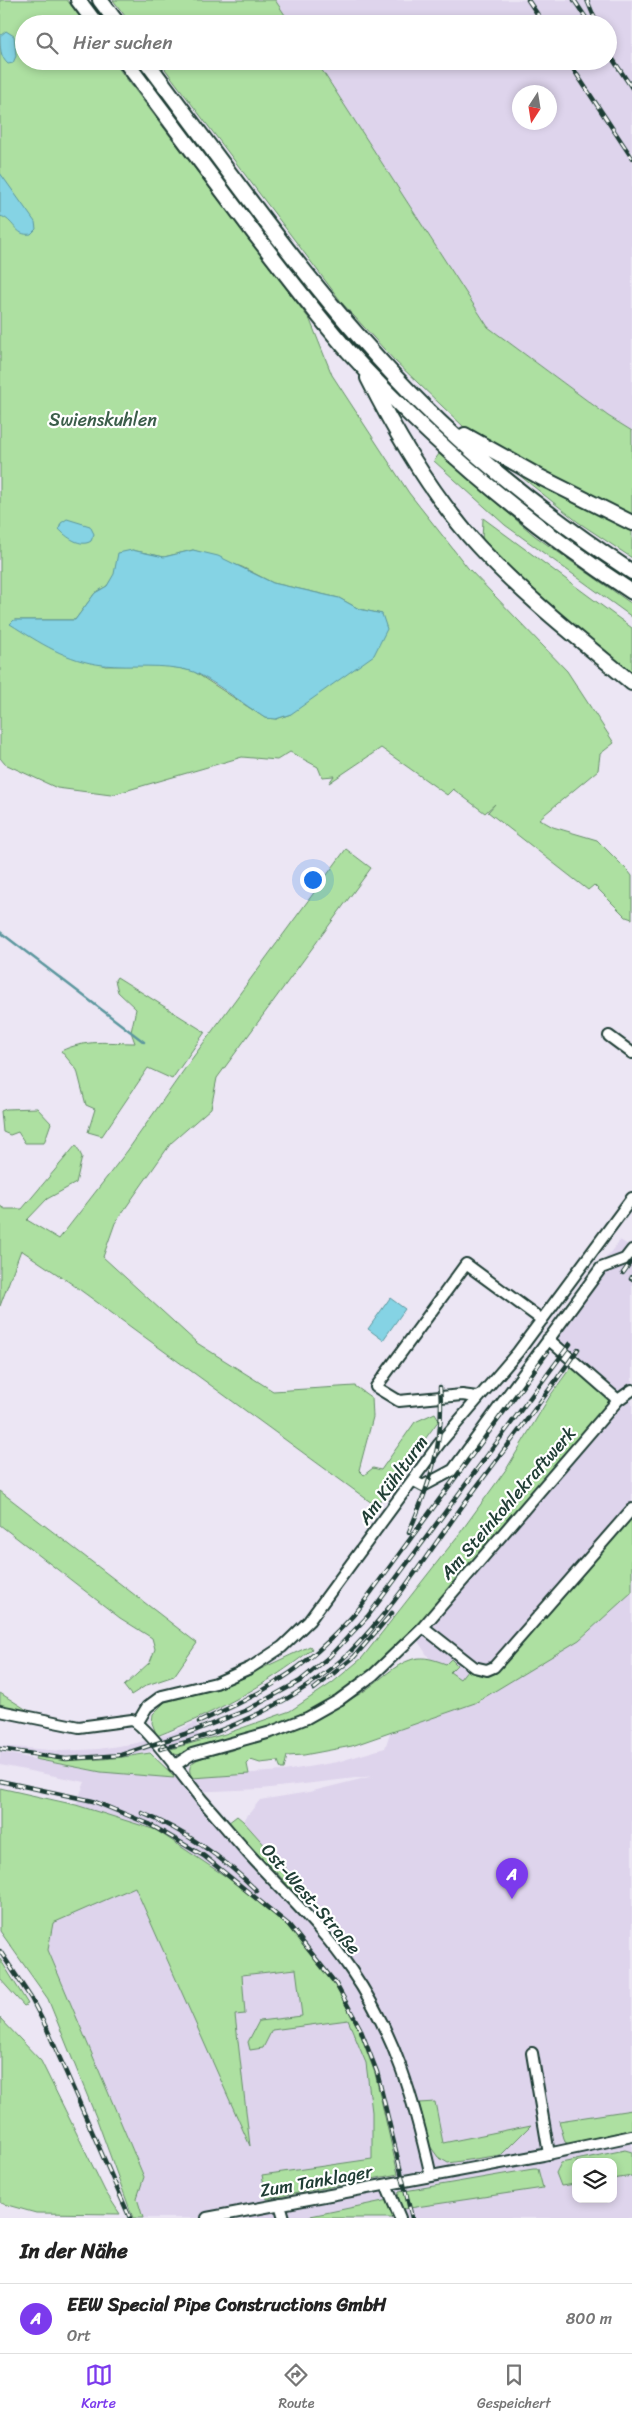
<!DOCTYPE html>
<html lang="de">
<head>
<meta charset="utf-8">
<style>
	body { margin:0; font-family:Sriracha,sans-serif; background:#f6f6f6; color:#222 }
	.controls { position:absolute; right:15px; bottom:15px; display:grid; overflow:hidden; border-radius:10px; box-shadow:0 2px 8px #0003 }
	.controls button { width:45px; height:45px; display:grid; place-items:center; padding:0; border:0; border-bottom:1px solid #e0e0e0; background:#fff; color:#222; font:25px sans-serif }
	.compass { position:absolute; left:512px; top:85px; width:45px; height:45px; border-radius:50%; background:#fff; box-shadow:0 2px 8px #0003; rotate:192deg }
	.you { position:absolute; left:312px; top:879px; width:18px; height:18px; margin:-12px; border:4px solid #fff; border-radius:50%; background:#1a73e8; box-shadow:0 0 0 8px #1a73e833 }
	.badge { display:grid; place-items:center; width:32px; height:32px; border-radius:50%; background:#7c3aed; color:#fff; font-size:16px; font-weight:700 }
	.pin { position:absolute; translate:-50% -41px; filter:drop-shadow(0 1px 2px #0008) }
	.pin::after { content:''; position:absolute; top:26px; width:18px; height:15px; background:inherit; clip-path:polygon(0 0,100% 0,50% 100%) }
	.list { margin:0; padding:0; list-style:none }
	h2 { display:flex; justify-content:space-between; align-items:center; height:65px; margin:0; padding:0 20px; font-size:21px }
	h2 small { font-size:16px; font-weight:400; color:#767676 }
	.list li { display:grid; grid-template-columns:32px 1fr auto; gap:15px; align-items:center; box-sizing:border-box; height:70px; padding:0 20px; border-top:1px solid #e0e0e0 }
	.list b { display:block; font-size:19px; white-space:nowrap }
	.list p { margin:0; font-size:16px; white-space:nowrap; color:#767676 }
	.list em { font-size:16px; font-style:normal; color:#767676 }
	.icon { flex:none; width:28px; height:28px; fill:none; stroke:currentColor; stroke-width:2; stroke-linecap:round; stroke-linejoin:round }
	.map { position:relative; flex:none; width:632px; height:2218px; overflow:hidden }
	.search { position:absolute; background:#fff; box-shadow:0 2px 8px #0003; left:15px; right:15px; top:15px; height:55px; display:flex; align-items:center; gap:12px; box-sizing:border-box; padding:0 18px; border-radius:28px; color:#767676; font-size:19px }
	.sheet { height:135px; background:#fff }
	nav { display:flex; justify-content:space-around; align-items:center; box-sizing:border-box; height:70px; border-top:1px solid #e0e0e0; background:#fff; font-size:14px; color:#767676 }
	nav a { display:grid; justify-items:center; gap:2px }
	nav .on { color:#7c3aed }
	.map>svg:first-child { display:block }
	.built { fill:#ded4ec; fill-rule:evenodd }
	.green { fill:#ade0a1; stroke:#668e6a; fill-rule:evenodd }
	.water { fill:#85d3e4; stroke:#5c979e }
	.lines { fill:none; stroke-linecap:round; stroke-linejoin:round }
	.stream { stroke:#5c979e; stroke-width:2.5 }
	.minor-casing { stroke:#1f3d34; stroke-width:14 }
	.highway-casing { stroke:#1f3d34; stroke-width:18 }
	.minor { stroke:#fff; stroke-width:10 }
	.highway { stroke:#fff; stroke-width:14 }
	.rail-casing { stroke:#1f3d34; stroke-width:4.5 }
	.rail { stroke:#fff; stroke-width:2.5; stroke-dasharray:8; stroke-linecap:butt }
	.labels { text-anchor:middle; stroke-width:4.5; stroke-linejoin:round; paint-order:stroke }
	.park-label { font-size:18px; fill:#3b5e4a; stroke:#fff }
	.street-label { font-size:18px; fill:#1f3d34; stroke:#fff }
</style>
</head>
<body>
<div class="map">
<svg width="632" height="2218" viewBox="0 0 632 2218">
	<rect width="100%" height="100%" fill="#ece6f4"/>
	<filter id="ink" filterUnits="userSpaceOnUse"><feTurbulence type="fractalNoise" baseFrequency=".02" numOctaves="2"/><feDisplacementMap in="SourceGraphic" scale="10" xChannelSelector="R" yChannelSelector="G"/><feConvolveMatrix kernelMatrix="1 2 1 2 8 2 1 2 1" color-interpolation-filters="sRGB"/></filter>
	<g filter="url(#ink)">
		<path class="built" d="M275 0H632V431L608 416 488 327 316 61H608V24H291ZM520 92H550V122H520Z
			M620 1240 628 1245 632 1241V2218H143L137 2198 144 2177 48 1950 76 1805 85 1782 0 1765V1752L88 1770 174 1778 284 1771 337 1762 385 1748 390 1733 475 1703 429 1658 412 1632 608 1404V1398L540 1341ZM373 1776 309 1792 260 1800 243 1821 311 1897 313 1930 227 1839 189 1792 261 1789ZM576 2162H613V2199H576Z
			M196 1722 199 1741 106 1761H70L0 1751V1746L62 1751 99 1749 137 1743 171 1733Z"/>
		<path class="green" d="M0 0H67L85 24H24V61H113L310 320 332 375 409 493 468 568 567 671 614 743 600 754 598 770 539 819 553 827 597 840 629 872 632 876V919L626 917 594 885 588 890 488 812 495 804 485 813 453 789 447 795 381 748 329 783 334 776 322 777 318 767 290 752 277 760 242 757 111 795 57 788 5 764 0 758ZM132 550 164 557 193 550 242 567 273 583 339 598 359 609 382 614 291 714 276 719 265 718 193 671 163 665 105 666 15 620H75L95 593 107 586Z
			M113 0H275L291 24H131Z
			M159 61H316L488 327 608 416 632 431V558L578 522 489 451 394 360 343 304Z
			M439 454 535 536 632 604V617L505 525 434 461Z
			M483 518 632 628V674L553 607 482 541Z
			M346 849 371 868 217 1078 211 1108 171 1143 115 1223 103 1257 197 1343 273 1391 355 1386 372 1398 373 1417 359 1470 364 1475 373 1468 381 1470 415 1422 435 1413 439 1420 376 1506 72 1284 21 1250 0 1306V1206L5 1209H22L76 1145 82 1157 76 1183 47 1199 27 1220 59 1239 128 1150 191 1060Z
			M117 977 205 1032 172 1079 148 1068 102 1136 88 1132 95 1109 86 1105 77 1070 61 1051C86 1039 108 1043 135 1043L131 1032 136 1009 118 992 115 980Z
			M37 1108 51 1123 44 1143H25L18 1132 10 1135 3 1132 1 1111 6 1109Z
			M571 1367 608 1398 609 1404 403 1643C337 1709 269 1731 180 1755L174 1754 167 1750 225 1734 290 1711 332 1683 362 1658 457 1537 507 1468 550 1396Z
			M0 1491 197 1643 174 1676 147 1685 131 1695 124 1686 150 1662 155 1649 152 1638 120 1618 0 1525Z
			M632 1513V1592L579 1640 475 1703 352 1746 304 1755 287 1756 284 1769H281L278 1761 260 1763 251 1760 247 1764 249 1774 192 1778C179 1753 223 1757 239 1747 282 1734 320 1718 358 1695 377 1684 392 1665 413 1659 425 1656 435 1660 446 1664L451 1659 457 1665 450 1672 460 1679 468 1669C478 1677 484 1677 495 1672Z
			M310 1646 312 1649C266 1686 212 1714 157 1736L152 1723 153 1714 165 1702 220 1688Z
			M0 1693 27 1710 0 1707Z
			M150 1753 173 1775 174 1778 101 1772 35 1759 36 1757C78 1762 108 1760 150 1753Z
			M0 1788 76 1805 156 1830 231 1880 288 1926 335 1985 358 2028 375 2073 398 2174 267 2199 262 2175 372 2159V2112L366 2063 348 2020 272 2030 263 2048 250 2050 248 2042 259 2021 302 2016 296 1969 242 1975 245 2014 235 2015 250 2146 135 1887 53 1923 48 1950 144 2177 137 2198 143 2218H133L96 2117 48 1999 0 1931Z
			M237 1816 243 1821 311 1897 304 1900 295 1897 285 1886 287 1884 274 1870 271 1872 228 1823Z
			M0 1959 28 2004 24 2006 0 1979Z
			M0 2018 41 2061 105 2191 120 2214 36 2213 0 2203Z
			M435 2102 443 2143 531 2125 501 2155 448 2163 438 2157 430 2146 419 2103Z
			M632 2110V2129L569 2144 565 2142 559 2121Z
			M625 2150 632 2152V2176L613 2179V2162H576V2184L561 2186 556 2173 561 2163Z
			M533 2169H538L543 2188 403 2209 398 2199 399 2192Z
			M388 2200 396 2218H301Z"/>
		<path class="water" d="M6 31 14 36 16 56 13 63 8 64C0 57 0 47 0 36Z
			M0 173 35 222 36 229 31 234C15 237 14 219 0 216Z
			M67 519 90 526 94 534 91 541C81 548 66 537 59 529L61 523Z
			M132 550 164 557 193 550 218 556 273 583 339 598 359 609 382 614 387 629 374 655 291 714 276 719 265 718C249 708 206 675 191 671 161 663 133 668 103 665 67 661 40 643 10 624L14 620H75L95 593 107 586 114 574 118 553Z
			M390 1298 405 1309 383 1340 368 1329Z"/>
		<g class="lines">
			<path class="stream" d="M0 932 144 1042"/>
			<g class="minor-casing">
				<path id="minor" d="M609 1036 632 1053
					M548 1339 618 1400
					M477 1397 462 1395 399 1401 376 1387 466 1264 542 1320
					M414 1481 423 1486 453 1470 601 1268 625 1259 632 1250
					M423 1627 474 1667 487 1670 494 1667 632 1509
					M0 1711 79 1727 132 1720C146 1725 188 1783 201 1799 217 1817 232 1835 248 1853 283 1892 322 1927 351 1970 396 2035 414 2101 431 2176
					M138 1722 147 1707 162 1696 216 1683 250 1668 282 1647 309 1621 439 1444 518 1352 632 1198
					M174 1766 192 1754 271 1732 307 1718 339 1700 373 1675 423 1627 618 1400 632 1390
					M532 2053 549 2154
					M386 2185 400 2218
					M280 2204 284 2218
					M207 2218 543 2155 632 2136"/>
			</g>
			<g class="highway-casing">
				<path id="highway" d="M78 0 96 24
					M100 0 118 24
					M125 61C168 118 211 176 254 233 285 273 315 313 348 351 432 443 528 524 632 592
					M146 61C239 184 327 314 439 421 498 477 564 527 632 572
					M368 378C397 436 434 498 478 546 525 597 579 639 632 683
					M465 435 540 477 632 523"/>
			</g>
			<use href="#minor" class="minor"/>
			<use href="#highway" class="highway"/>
			<g class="rail-casing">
				<path id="rail" d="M528 0 544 24
					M574 0 590 24
					M587 0 597 24
					M608 52 632 88
					M568 61 632 158
					M623 1273 630 1263
					M631 1279 632 1277
					M409 1532C430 1484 445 1440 440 1387
					M314 1689 354 1657 392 1613
					M199 1722C227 1709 256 1696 281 1679 310 1661 335 1636 358 1610L547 1353
					M0 1749 66 1759 121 1755 194 1731 247 1710 300 1681 329 1657 368 1616 570 1344
					M160 1749C225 1734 301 1699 350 1652 392 1610 426 1556 461 1508 500 1455 541 1403 578 1349
					M0 1781 93 1801 149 1824 204 1856 289 1925 336 1984 360 2028 377 2072 412 2218
					M142 1813C185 1831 224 1858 257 1891
					M0 1951 31 1998 47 2029 130 2218"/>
			</g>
			<use href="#rail" class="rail"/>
		</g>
	</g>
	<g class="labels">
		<g class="park-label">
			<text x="103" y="426">Swienskuhlen</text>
		</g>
		<g class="street-label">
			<text transform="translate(393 1480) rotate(-54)" y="6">Am Kühlturm</text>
			<text transform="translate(508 1503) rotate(-49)" y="6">Am Steinkohlekraftwerk</text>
			<text transform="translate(311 1899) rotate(49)" y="6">Ost-West-Straße</text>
			<text transform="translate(316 2181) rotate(-10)" y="6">Zum Tanklager</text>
		</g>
	</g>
</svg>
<div class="controls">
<button><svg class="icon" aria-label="layers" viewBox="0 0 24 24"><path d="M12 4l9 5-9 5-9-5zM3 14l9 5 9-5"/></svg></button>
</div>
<svg class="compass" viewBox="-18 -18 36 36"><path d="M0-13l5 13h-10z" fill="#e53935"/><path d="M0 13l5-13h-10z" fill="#767676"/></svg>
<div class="you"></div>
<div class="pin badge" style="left:512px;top:1899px">A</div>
<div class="search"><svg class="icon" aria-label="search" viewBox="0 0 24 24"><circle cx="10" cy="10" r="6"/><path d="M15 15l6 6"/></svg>Hier suchen</div>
</div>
<section class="sheet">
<h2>In der Nähe<small></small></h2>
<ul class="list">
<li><span class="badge">A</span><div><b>EEW Special Pipe Constructions GmbH</b><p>Ort</p></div><em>800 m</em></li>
</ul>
</section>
<nav>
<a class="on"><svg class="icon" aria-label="map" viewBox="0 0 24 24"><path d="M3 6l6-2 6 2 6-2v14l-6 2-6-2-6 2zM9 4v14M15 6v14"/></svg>Karte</a>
<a><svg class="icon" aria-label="directions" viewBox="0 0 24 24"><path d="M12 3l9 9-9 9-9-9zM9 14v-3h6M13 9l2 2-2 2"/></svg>Route</a>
<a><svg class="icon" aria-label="saved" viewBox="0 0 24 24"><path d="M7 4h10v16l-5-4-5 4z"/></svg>Gespeichert</a>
</nav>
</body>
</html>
